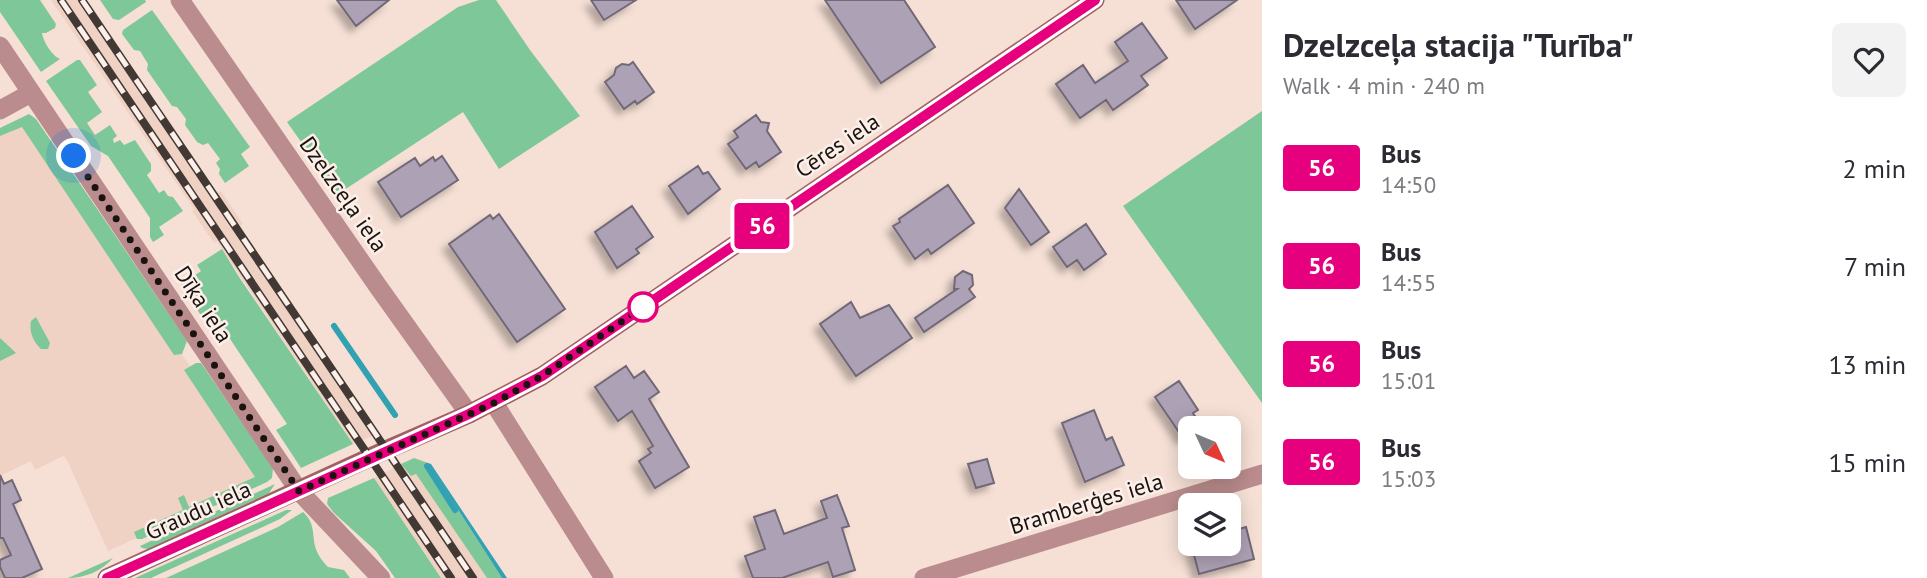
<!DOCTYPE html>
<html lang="en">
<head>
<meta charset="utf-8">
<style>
  :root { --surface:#fff; --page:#f2f2f3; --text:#2b2b33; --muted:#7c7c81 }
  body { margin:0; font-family:"PT Sans",sans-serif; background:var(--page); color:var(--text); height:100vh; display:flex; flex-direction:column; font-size:26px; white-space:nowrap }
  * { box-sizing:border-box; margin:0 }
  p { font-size:23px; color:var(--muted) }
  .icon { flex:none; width:38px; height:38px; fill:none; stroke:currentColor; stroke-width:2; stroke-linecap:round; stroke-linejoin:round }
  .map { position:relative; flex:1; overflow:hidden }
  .side { display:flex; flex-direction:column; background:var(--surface); width:665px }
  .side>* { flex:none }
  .badge { padding:0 14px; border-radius:5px; font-size:24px; line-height:46px }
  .needle { width:46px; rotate:134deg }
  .fabs { position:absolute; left:1178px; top:416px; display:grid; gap:14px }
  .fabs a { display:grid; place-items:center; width:63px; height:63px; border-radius:10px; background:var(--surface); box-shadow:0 4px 18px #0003; font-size:35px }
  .you { position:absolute; width:35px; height:35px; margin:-18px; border:5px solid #fff; border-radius:50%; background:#1a73e8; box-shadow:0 0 0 10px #1a73e833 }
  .map>.badge { position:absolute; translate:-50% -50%; box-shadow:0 0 0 4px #fff }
  .round { display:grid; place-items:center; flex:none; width:74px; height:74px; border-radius:10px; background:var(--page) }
  .summary { display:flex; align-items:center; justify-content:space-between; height:119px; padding:0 21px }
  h1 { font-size:33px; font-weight:700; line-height:52px }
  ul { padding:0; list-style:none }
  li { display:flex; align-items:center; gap:21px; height:98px; padding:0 21px }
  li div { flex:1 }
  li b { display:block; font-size:26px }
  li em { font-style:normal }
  li .badge { min-width:77px; font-weight:700; text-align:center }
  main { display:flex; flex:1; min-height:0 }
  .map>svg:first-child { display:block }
</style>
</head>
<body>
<main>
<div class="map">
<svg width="1262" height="578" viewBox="0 0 1262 578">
  <defs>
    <filter id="shadow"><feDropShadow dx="-6" dy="6" stdDeviation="3.5" flood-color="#0004"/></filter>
  </defs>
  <rect width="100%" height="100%" fill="#f6e0d5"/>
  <path fill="#efd2c3" d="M51 0H87L217 193 221 191 243 224 240 226 244 234 379 433 353 444 222 249 217 241 214 243 192 211 194 209Z
    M22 118 267 480 108 551 66 458 63 456 35 470 31 461 0 476V128Z
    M401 464 411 476 415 473 487 578H441L374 478Z"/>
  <path fill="#7ec798" d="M0 0H40L56 24 55 28 46 33H42C43 41 52 56 60 59L41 72 0 12Z
    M100 0H145L146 2 119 20 113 19Z
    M479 0H496L530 50 580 116 499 169 463 112 338 194 287 122 458 7Z
    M152 10 250 147 241 154 249 166 225 183 219 174 220 169 216 163 220 159 208 143 203 145 197 142 185 125 186 119 177 107 172 106 147 70 148 64 140 51 134 50 122 34 123 30Z
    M77 60H80L97 85 88 92 102 112 87 123 95 135 110 125 117 136 113 139 114 143 120 140 124 145 135 140 151 164V171L147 175 159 193 164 190 168 196 173 197 183 211 159 227 164 235 153 242 150 237V218L108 156 91 146 46 81Z
    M1262 111V403L1123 206Z
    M29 114 36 119 187 341 182 354 174 355 22 127 0 136V128Z
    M222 249 239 277 353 444 301 468 276 430 287 424 212 312 202 317 181 285 201 271 197 265Z
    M36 317 50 343 48 349H41C33 341 29 332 31 321Z
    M0 338 16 353 0 361Z
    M196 363H201L273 468 272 478 267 482 142 539H137L134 532 183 510 178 498 184 495 189 507 255 477 184 370Z
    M414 458 428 463 502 578H487L416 474 411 476 401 464Z
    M374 478 441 578H395L376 551 334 513 327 504 328 498Z
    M275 484 269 493 148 549 142 548 140 546Z
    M286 510H292L280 519 151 578H135Z
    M303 512C315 523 312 532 315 546 317 554 322 561 328 567L344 570 350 578H166L278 527Z
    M113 558C102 571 85 578 68 578Z"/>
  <path fill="#32a2b3" d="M428 463 431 464 507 578H502Z"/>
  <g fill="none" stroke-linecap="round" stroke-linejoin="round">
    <path stroke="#32a2b3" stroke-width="6" d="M334 326 395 415
      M427 466 455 510"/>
  </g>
  <path fill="#ada2b5" stroke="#716778" stroke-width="2" filter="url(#shadow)" d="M337 0H389L356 26Z
    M591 0H636L604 20Z
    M825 0H904L935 47 881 83Z
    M1176 0H1237L1195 29Z
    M1142 23 1167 58 1141 76 1148 85 1113 110 1106 100 1080 118 1056 84 1083 65 1095 83 1128 61 1115 42Z
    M633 62 654 92 637 104 635 101 624 109 605 82 614 75 616 68 622 64 629 65Z
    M756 115 761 122 769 123 767 131 781 152 759 167 756 162 746 169 728 144 738 137 734 131Z
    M442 156 458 180 401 217 378 182 415 158 420 166 433 157 435 161Z
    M698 166 703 174 708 172 720 189 688 214 669 186Z
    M948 185 974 223 931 254 928 249 915 259 893 226 900 222 899 219Z
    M1019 189 1049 232 1031 245 1005 208Z
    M632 206 653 237 636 249 639 253 617 268 595 232Z
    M499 214 565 309 517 342 449 244 490 215 493 219Z
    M1086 224 1106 254 1084 270 1077 260 1067 267 1053 247Z
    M963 271 972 275 973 285 969 289 975 297 924 332 915 318 957 289H954L955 277Z
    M851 302 860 318 889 305 912 338 856 376 820 324Z
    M626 366 634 378 644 371 659 392 649 399 689 467 655 488 639 461 651 453 648 449 653 446 632 411 618 421 595 387Z
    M1179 381 1198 410 1193 413 1201 426 1190 429V433L1183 438 1155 397Z
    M1094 410 1106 440 1112 437 1124 465 1085 482 1062 423Z
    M987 459 994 483 976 488 968 464Z
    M0 475 4 484 12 480 21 500 13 504 42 569 22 578H5L0 567V560L11 555 3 538H0Z
    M837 495 849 526 842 528 855 570 833 577 828 562 782 578H753L745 556 765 549 754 517 775 510 784 534 827 518 821 501Z
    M1246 527 1254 559 1199 574 1191 544H1228V532Z"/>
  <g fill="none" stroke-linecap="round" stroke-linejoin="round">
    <path stroke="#ba8c8d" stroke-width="19" d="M180 0 377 285 469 414
      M0 46 299 491 381 578
      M0 110 31 93
      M494 403 604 578
      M924 578 1262 474"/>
    <path stroke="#a16063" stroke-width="19" d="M107 578 386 450 469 414 542 376 1095 0"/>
    <g stroke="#433934" stroke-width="8">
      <path id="rail" d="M61 0 451 578
        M82 0 473 578"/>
    </g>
    <use href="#rail" stroke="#fcefe9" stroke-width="5" stroke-dasharray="16" stroke-linecap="butt"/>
  </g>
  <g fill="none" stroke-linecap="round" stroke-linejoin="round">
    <g stroke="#fff" stroke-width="16">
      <path id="line" d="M107 578 469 414 542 376 1095 0"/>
    </g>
    <use href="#line" stroke="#e6007e" stroke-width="10"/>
    <path stroke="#1a130f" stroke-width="7" stroke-dasharray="0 12.6" d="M74 156 299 491 494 403 542 376 643 307"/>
  </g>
  <circle fill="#fff" stroke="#e6007e" stroke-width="3.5" cx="643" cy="307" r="14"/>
  <g text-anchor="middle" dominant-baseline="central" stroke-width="5" stroke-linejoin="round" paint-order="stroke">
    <g font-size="23" fill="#1a130f" stroke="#fcefe9">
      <text transform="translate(837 145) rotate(-34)">Cēres iela</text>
      <text transform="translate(344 194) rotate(55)">Dzelzceļa iela</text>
      <text transform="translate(204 304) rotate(57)">Dīķa iela</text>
      <text transform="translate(1086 503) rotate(-17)">Bramberģes iela</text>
      <text transform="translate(198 510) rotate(-24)">Graudu iela</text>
    </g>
  </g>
</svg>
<div class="fabs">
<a><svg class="needle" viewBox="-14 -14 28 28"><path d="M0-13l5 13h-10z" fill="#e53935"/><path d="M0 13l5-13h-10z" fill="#7c7c81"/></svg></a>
<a><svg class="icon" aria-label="layers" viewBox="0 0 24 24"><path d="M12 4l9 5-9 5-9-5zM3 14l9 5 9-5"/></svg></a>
</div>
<div class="you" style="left:74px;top:156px"></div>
<b class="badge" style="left:762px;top:226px;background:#e6007e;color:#fff">56</b>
</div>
<section class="side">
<div class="summary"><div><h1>Dzelzceļa stacija &quot;Turība&quot;</h1><p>Walk · 4 min · 240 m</p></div><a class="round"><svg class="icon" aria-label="heart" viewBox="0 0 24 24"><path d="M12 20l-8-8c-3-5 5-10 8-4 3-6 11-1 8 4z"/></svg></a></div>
<ul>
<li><span class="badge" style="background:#e6007e;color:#fff">56</span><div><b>Bus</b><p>14:50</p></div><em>2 min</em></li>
<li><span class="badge" style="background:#e6007e;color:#fff">56</span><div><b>Bus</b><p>14:55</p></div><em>7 min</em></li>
<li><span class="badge" style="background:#e6007e;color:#fff">56</span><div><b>Bus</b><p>15:01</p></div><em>13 min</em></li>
<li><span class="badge" style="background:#e6007e;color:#fff">56</span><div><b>Bus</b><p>15:03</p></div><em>15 min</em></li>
</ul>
</section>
</main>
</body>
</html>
